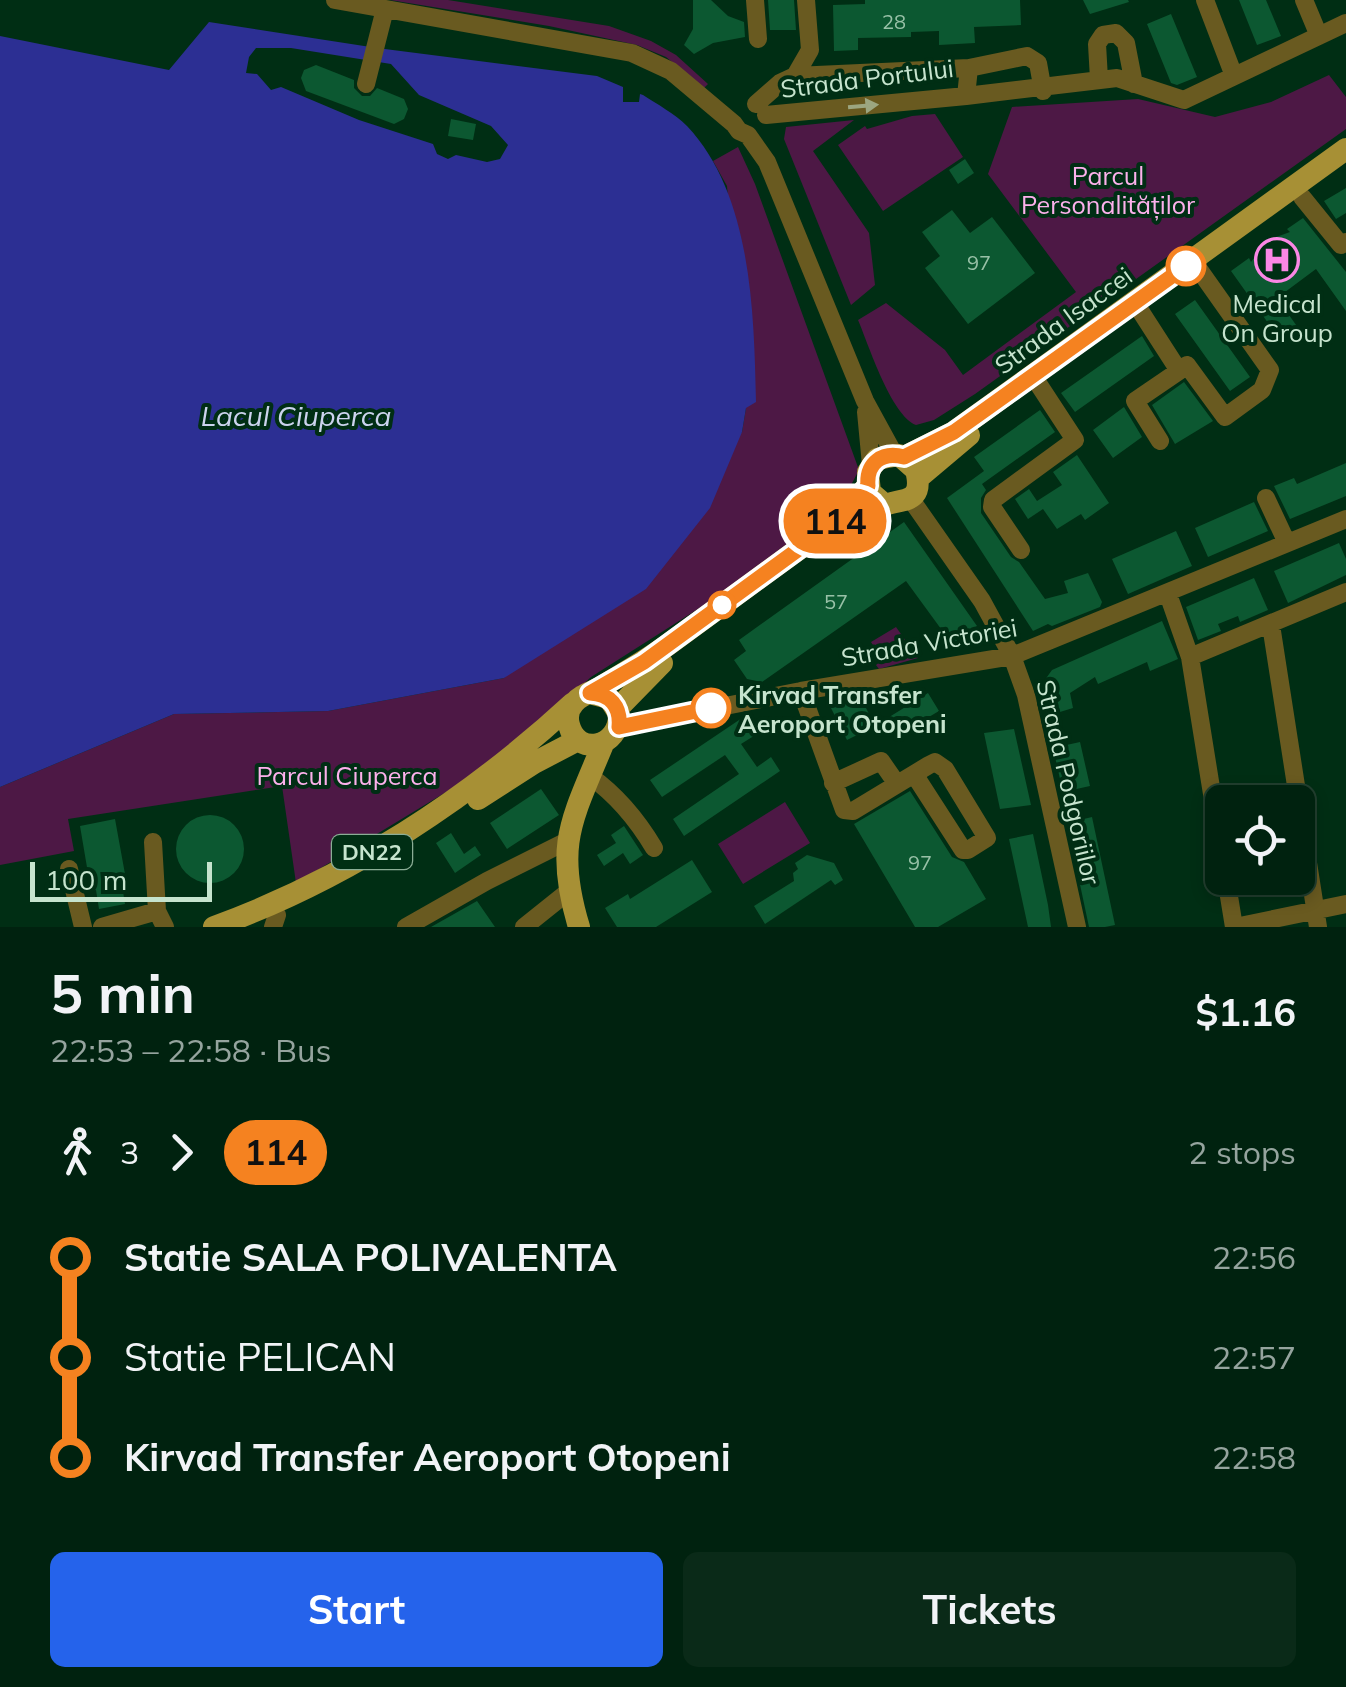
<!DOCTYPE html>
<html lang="en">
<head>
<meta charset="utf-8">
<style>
  :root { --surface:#00220f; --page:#0a2a18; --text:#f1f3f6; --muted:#95a49e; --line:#223f2f; --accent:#2563eb }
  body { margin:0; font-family:Mulish,sans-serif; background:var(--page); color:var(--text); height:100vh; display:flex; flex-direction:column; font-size:38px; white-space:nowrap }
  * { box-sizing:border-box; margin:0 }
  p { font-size:32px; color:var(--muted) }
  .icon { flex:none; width:55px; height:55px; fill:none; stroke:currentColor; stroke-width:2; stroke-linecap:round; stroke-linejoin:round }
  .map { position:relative; height:927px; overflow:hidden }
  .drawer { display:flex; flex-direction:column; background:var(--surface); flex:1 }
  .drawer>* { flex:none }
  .badge { padding:0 20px; border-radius:32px; font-size:35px; line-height:65px }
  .controls { position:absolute; left:1205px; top:785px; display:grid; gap:20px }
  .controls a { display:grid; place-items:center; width:110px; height:110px; border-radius:15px; background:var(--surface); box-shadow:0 5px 15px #0003,0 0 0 2px var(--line); font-size:50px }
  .scale { position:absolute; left:30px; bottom:25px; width:182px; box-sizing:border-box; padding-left:10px; border:5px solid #c6e4ce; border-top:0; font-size:28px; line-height:35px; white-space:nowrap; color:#c6e4ce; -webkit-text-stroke:8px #002e14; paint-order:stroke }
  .map>.badge { position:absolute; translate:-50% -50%; box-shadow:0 0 0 5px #fff }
  .legs { display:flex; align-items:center; gap:15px; height:110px; padding:0 50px; font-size:32px }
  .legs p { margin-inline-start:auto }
  .head { display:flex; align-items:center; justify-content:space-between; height:170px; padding:0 50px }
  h1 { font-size:55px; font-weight:700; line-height:75px }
  .cta { display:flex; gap:20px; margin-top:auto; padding:20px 50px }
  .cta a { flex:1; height:115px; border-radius:15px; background:var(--accent); color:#fff; font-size:40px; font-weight:700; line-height:115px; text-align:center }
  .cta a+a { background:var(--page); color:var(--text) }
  ul { padding:0 50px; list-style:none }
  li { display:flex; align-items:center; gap:35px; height:100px; font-size:38px }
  li i { display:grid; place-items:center; width:15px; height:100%; margin:0 12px; background:currentColor }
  li i::after { content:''; width:25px; height:25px; margin:-12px; border:8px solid; border-radius:50%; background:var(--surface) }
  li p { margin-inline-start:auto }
  li:first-child i { background:linear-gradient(#0000 50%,currentColor 0) }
  li:last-child i { background:linear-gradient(currentColor 50%,#0000 0) }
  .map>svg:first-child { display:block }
</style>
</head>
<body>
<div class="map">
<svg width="1346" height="927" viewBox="0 0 1346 927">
  <rect width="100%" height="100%" fill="#002e14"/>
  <path fill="#4d1845" d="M390 0H448L609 26 651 41 676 55 708 84 704 88 666 57 637 45 549 26Z
    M1329 75 1346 97V129L975 394 934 420 916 425C891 415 869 346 858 320L886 303 945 350 963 375 1076 292 988 174 1012 107 1138 99 1215 117 1271 102Z
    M935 114 963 157 883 211 838 145 865 126 867 129 912 116Z
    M854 120 813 151 869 233 875 285 851 305 784 139 786 127Z
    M738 147 755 184 859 470 842 502 723 593 591 677 555 711 461 783 296 883 282 786 68 819 74 851 0 865V787L174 714 328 711 504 678 742 432 746 408 727 186 713 161Z
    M896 627 918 658 879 669 876 665 882 660 871 642Z
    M785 802 810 843 743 884 718 844Z"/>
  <path fill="#2c2f93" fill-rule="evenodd" d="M209 22 377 48 597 76 623 87V102H639L640 94 643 95C657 104 675 114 687 126 752 195 754 313 756 402L746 408 742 432 710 508 646 589 504 678 328 711 174 714 0 787V36L169 70ZM256 48H291L391 64 419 95 491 126 508 145 500 159 487 162 456 155 448 159 437 154 433 144 359 120 281 87 271 90 257 74 246 73 249 57Z"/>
  <path fill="#0c5831" d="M693 0H711L728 16 744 22 745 37 713 43 694 54 684 45 693 29Z
    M768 0H794L796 30H770Z
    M865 0H1020L1021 25 974 27 975 43 939 45V31L911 32V37L858 38V50L834 51 833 5 865 4Z
    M1083 0H1128L1129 2 1090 14Z
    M1239 0H1266L1281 36 1257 45Z
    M1171 14 1197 77 1177 85 1171 83 1147 24Z
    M316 65 354 80V88L362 96H370L377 88 404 99 408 109 404 119 394 124 306 91 301 78 304 70Z
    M451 119 476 124 473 140 448 136Z
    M965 159 974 173 958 184 949 170Z
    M1346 188V213L1336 219 1324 201Z
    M952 210 970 233 992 217 1035 273 968 324 925 268 940 256 922 232Z
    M1303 218 1346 272V311L1316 269 1277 298 1301 332 1283 344 1231 271 1249 258 1251 262 1268 240 1290 232 1287 229Z
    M1195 300 1250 377 1230 391 1175 314Z
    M1142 336 1154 356 1075 412 1061 393Z
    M1184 382 1213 421 1175 444 1152 405Z
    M1124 407 1142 437 1113 458 1093 430Z
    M1040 410 1055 432 982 484 986 490 981 498V513L1011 557 1019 562 1045 599 1068 593 1064 581 1088 573 1102 602 1100 607 1052 626 1048 624 1033 631 947 498 984 471 974 457Z
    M1077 455 1109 503 1085 520 1081 514 1057 529 1043 509 1028 519 1015 499 1029 489 1037 501 1062 485 1053 472Z
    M1346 463V496L1290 519 1274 486 1294 478 1297 484Z
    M1254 502 1268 531 1208 557 1195 528Z
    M904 522 977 626 952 644 906 581 762 682 747 679 734 660 746 651 739 640Z
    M1176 531 1192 566 1128 594 1112 559Z
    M1339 543 1346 559V575L1288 603 1274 571Z
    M1254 578 1268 610 1240 622 1238 616 1218 624 1221 631 1198 640 1186 607Z
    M1162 621 1178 659 1150 671 1147 662 1098 684 1095 677 1070 693 1073 708 1050 715 1042 684 1052 670Z
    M928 693 939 711 897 736 886 719Z
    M859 694 875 726 847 740 831 708Z
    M745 716 757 734 741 744 757 767 771 757 780 771 684 836 673 819 739 774 725 755 662 797 650 780Z
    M1014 729 1031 805 1000 809 984 733Z
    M1080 742 1090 786 1063 792 1053 748Z
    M541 789 559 815 507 849 490 823Z
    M910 791 952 857 964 862 986 899 938 927H915L854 824Z
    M176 849a34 34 0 1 1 68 0a34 34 0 1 1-68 0Z
    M1092 817 1115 925 1105 927H1089L1067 823Z
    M115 819 127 885H122L125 904 99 909 96 890 91 891 80 826Z
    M624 826 643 855 630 864 623 853 604 866 597 855 616 843 611 835Z
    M451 833 464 854 475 846 481 855 455 873 436 843Z
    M1033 834 1048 905 1051 927H1028L1009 839Z
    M807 855 834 863 843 880 835 885 831 880 765 924 754 906 794 881 793 873 798 869 795 863Z
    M692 860 712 892 656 927H617L605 908 628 894 630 899Z
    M477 901 495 927H431Z"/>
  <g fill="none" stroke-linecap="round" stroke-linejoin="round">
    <path stroke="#695a20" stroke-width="18" d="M335 0 632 53 671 71 734 124 739 131 748 135 767 162 865 401 894 454
      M755 0 758 39
      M1205 0 1234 76
      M1304 0 1319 36
      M795 76 810 50 806 0
      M1099 79 1097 44 1103 35 1116 33 1126 43 1134 84
      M366 84 385 9
      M966 96 1117 78 1184 100 1346 23
      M756 104 780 83 795 76 969 68 1027 56 1038 63 1043 91
      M766 115 966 96 969 68
      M1302 197 1341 245 1346 242
      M1141 312 1179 371 1135 401 1160 441
      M1179 371 1187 365 1225 417 1262 390 1270 370 1200 271
      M866 412 871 465
      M910 498 982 601 1012 656 1026 695 1077 927
      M1266 498 1287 543
      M1021 550 992 507 993 500 1075 440 1039 385
      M1168 594 1190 657 1222 856
      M1271 625 1318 927
      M1190 657 1346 592
      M801 691 844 810 853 811 929 765 935 762 945 769 987 838 968 850H963L914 774
      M619 727 801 691 1012 656 1346 519
      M590 776C615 794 638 821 654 848
      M833 783 881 761 897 784
      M153 842 157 911 165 927
      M69 869 83 927
      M1226 878 1234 927
      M102 927 157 911
      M273 927 277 915
      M406 927 487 881 567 841
      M524 927 569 891
      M1235 927 1346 904"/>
    <path stroke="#a79035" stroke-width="22" d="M904 457 954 432 1346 149
      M918 478 969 435
      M833 538C847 527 863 515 880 507 899 497 925 507 916 470L899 455 877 459 868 472 870 492 884 504
      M590 693 609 698 619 714C620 748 577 757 569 725 567 718 568 709 574 703 580 695 592 692 601 687 624 673 647 660 669 644L833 524 868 486
      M618 708 662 663
      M478 799 534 763 578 740
      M214 927C347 879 470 798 573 703
      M579 927C554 844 572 820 603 744"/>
  </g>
  <defs><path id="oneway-solid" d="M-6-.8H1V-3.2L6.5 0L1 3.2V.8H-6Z" transform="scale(2.5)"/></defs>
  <use fill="#9ca680" href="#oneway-solid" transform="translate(863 106) rotate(-5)"/>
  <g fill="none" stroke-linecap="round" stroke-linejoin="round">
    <g stroke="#fff" stroke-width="22">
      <path id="line-1" d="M711 708 619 727C621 706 610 694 590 693L644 662 833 524 868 486C866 463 882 451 904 457L954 432 1186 266"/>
    </g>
    <use href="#line-1" stroke="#f58220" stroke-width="15"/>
  </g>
  <defs>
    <g id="hospital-ring" transform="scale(2.25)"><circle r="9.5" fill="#002e14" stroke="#fb87e5" stroke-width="1.5"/><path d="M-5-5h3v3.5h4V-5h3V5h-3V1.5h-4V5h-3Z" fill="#fb87e5"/></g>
  </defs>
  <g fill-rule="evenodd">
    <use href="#hospital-ring" x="1277" y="260"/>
  </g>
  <g fill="#fff" stroke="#f58220" stroke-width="5">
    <circle cx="1186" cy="266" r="18"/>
    <circle cx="722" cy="605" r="12"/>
    <circle cx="711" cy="708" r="18"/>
  </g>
  <g text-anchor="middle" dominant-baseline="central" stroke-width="8" stroke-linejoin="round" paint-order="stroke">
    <g font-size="20" fill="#98c1a7">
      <text x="894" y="21">28</text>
      <text x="979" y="262">97</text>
      <text x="836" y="601">57</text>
      <text x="920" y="862">97</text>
    </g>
    <rect fill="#002e14" stroke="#8bad96" stroke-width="2.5" x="332" y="835" width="80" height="34" rx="8"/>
    <g font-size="22" font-weight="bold" fill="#c6e4ce">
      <text x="372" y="852">DN22</text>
    </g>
    <g font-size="25" fill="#c6e4ce" stroke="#002e14">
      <text transform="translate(867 78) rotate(-7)">Strada Portului</text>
      <text transform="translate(1063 320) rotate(-36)">Strada Isaccei</text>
      <text transform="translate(929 642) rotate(-10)">Strada Victoriei</text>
      <text transform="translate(1069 782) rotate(77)">Strada Podgoriilor</text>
    </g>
    <g font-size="25" fill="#fcb1ec" stroke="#002e14">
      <text x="1108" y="175">Parcul<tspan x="1108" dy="29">Personalităților</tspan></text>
      <text x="347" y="775">Parcul Ciuperca</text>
    </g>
    <g font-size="25" fill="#c6e4ce" stroke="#002e14">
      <text x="1277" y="303">Medical<tspan x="1277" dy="29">On Group</tspan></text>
    </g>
    <g font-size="25" font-weight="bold" fill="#c6e4ce" stroke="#002e14" text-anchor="start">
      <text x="738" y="694">Kirvad Transfer<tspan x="738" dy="29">Aeroport Otopeni</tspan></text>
    </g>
    <g font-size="28" font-style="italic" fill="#ccd3ee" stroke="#002e14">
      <text x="296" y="415">Lacul Ciuperca</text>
    </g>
  </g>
</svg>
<div class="controls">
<a><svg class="icon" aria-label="locate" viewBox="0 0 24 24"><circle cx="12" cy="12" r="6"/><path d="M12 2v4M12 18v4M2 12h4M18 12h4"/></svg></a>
</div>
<div class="scale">100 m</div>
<b class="badge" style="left:835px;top:521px;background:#f58220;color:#111">114</b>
</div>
<section class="drawer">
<div class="head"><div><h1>5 min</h1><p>22:53 – 22:58 · Bus</p></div><b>$1.16</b></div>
<div class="legs"><svg class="icon" aria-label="walk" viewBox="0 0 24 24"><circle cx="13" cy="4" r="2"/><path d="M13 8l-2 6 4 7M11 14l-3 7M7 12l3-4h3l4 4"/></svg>3<svg class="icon" aria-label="forward" viewBox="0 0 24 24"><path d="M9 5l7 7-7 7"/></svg><b class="badge" style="background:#f58220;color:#111">114</b><p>2 stops</p></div>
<ul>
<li><i style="color:#f58220"></i><b>Statie SALA POLIVALENTA</b><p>22:56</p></li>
<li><i style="color:#f58220"></i><span>Statie PELICAN</span><p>22:57</p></li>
<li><i style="color:#f58220"></i><b>Kirvad Transfer Aeroport Otopeni</b><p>22:58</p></li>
</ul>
<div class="cta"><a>Start</a><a>Tickets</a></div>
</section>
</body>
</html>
